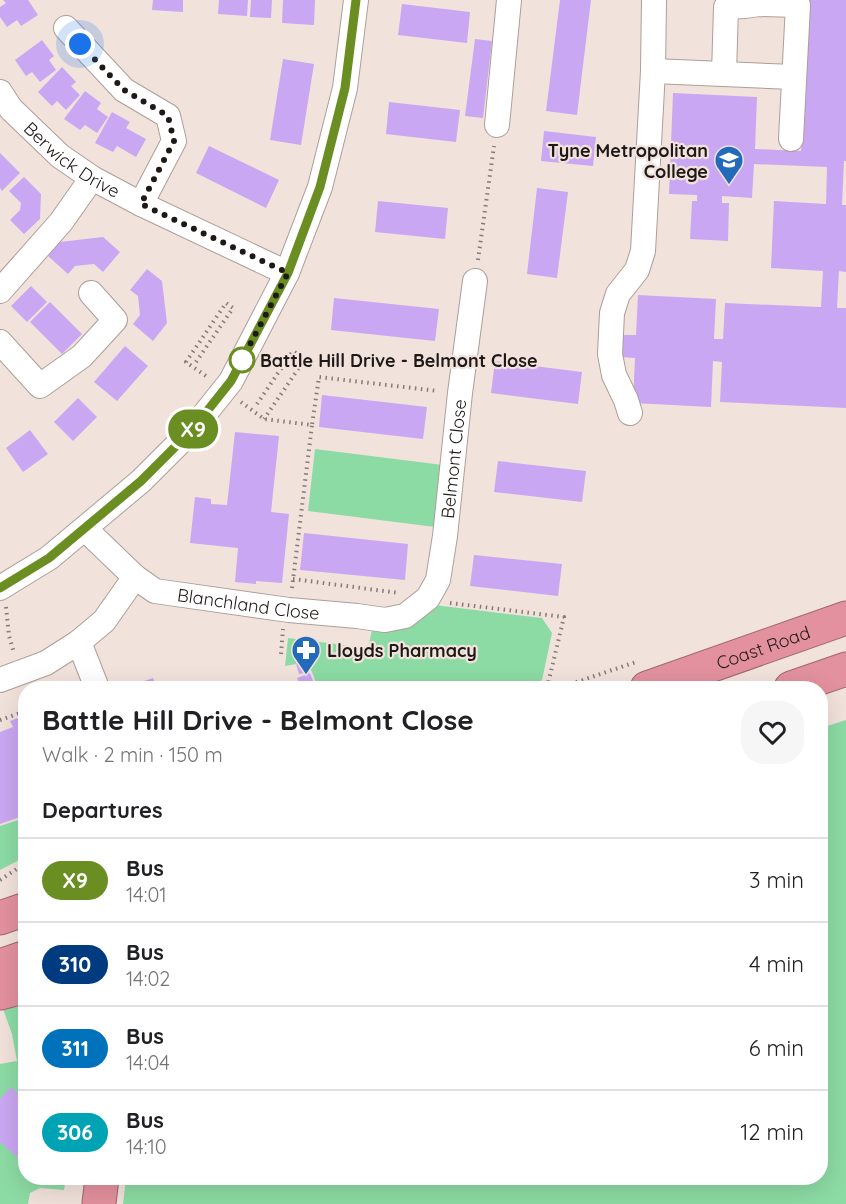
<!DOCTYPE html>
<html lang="en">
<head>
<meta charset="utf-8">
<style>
  :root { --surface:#fff; --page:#f6f6f6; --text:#202124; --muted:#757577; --line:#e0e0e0 }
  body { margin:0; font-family:Quicksand,sans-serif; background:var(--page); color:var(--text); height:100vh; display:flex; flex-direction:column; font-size:22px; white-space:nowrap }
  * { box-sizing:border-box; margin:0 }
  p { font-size:20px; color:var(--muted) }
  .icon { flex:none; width:33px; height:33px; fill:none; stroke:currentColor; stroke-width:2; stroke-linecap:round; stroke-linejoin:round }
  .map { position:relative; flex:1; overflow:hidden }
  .side { position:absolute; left:18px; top:681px; width:810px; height:504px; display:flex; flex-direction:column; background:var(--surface); border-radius:24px; box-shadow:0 6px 24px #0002 }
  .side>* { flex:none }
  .badge { padding:0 12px; border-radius:20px; font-size:21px; line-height:39px }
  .you { position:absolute; width:30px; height:30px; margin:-15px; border:4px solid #fff; border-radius:50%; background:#1a73e8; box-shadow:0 0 0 9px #1a73e833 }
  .map>.badge { position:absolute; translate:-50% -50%; box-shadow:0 0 0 3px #fff }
  h2 { padding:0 24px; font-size:22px; line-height:54px }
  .round { display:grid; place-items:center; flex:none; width:63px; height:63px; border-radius:24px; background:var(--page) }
  .overview { display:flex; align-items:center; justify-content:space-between; height:102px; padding:0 24px }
  h1 { font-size:28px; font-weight:700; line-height:45px }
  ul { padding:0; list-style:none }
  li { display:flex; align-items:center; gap:18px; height:84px; padding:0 24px; border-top:2px solid var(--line) }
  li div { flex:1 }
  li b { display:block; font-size:22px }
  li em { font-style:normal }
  li .badge { min-width:66px; font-weight:700; text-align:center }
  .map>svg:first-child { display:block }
</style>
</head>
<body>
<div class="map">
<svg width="846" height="1204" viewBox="0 0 846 1204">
  <rect width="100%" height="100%" fill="#f2e2dc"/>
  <path fill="#8cdba4" d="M315 449 443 465 435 527 308 511Z
    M434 605 542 618 552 633 542 680 537 688H318L308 662 285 666 288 638 368 648 372 630Z
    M846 720V1204H123L126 1178H820L821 728Z
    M21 819 25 829V857L0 870V826Z
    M25 1001 26 1178H66L64 1190 40 1188 30 1193 28 1204H0V1064L17 1061 12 1034 2 1006Z"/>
  <path fill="#caa7f2" d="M3 0H28L38 15 21 26 17 20 7 27 0 17V7L6 3Z
    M153 0H183V12L152 10Z
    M219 0H248L247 16 218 14Z
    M251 0H272L271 18 250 17Z
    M283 0H315L314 25 282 23Z
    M560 0H591L577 115 546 111Z
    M808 0H846V161H844L842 205H846V272L839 271 837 308H846V408L720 402 722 362 713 361 711 407 633 403 635 358 619 357 620 335H636L638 295 716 299 714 339H723L725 303 821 307 823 271 771 268 774 201 826 204 827 167 754 164 752 198 722 196V203H729L728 241 690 239 692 201H697V195L669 194 673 93 757 97 755 149 801 151Z
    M402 4 470 12 467 43 398 35Z
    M475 39 492 41 483 118 465 116Z
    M42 40 54 56 49 60 56 70 40 82 32 72 26 76 15 60Z
    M283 59 314 64 301 145 270 140Z
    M62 67 76 82 71 86 80 95 66 110 57 101 52 106 38 92Z
    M85 91 101 103 97 109 108 117 97 133 85 125 80 130 64 119Z
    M389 102 460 110 456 142 386 134Z
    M112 112 130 122 126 128 146 139 136 157 117 146 113 152 95 143Z
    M544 131 596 137 593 166 541 161Z
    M209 146 279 180 266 208 196 173Z
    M0 153 20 173 2 191 0 188Z
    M24 177 41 194 40 219 24 234 10 220 20 210 21 203 9 191Z
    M537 188 568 192 557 278 527 274Z
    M378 201 448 208 445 239 375 232Z
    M103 237 120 252 103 272 94 264 75 266 68 274 48 256 60 242Z
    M147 269 162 281 167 323 153 341 133 324 140 315 138 296 130 290Z
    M31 286 47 302 27 322 11 306Z
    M334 298 439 309 435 341 331 330Z
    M50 302 82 334 62 354 30 322Z
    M125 346 148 366 117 401 94 382Z
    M495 361 582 372 578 404 491 393Z
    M322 395 427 407 423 439 319 427Z
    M78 398 97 417 73 441 54 422Z
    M30 430 48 454 23 472 6 448Z
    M235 432 279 436 271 512 289 514 282 583 256 581V584L235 582 238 548 190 543 195 497 211 499V504L227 505Z
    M498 461 586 471 582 502 494 492Z
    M304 533 408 544 405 580 300 570Z
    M474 555 562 564 558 596 470 586Z
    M304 661 309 674 310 673 316 688H301L297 678 305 675 304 673 299 674 296 664Z
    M153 678 157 688H124Z
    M26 715V815L0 824V732L13 727 10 721Z
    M11 1087 26 1100V1104L21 1109 26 1113V1165L0 1142V1099Z"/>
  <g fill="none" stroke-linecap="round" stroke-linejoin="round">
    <g stroke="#ad9e99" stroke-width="26">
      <g id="minor">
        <path d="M66 28 124 90 168 116 174 141 141 204"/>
        <path d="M653 71 794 77"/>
        <path d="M724 74 726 7 745 6 759 4 798 5 791 139"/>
        <path id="s1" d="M0 92 11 109 60 156 92 178 141 204 287 273"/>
        <path d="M497 125 509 0"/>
        <path d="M0 291 61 222 92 178"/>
        <path d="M0 342 40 386 82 356 115 320 91 293"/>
        <path d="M630 413 626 400 614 375 610 354 612 313 618 294 637 270 643 251 653 71 654 0"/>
        <path id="s2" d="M85 529 135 577 155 591 289 610 357 616 385 620 405 616 428 598 438 580 445 536 460 393 475 281"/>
        <path d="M0 588 49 558 141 481 192 430 231 381 287 273 320 187 345 88 356 0"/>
        <path d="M79 642 97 688"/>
        <path d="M0 680 46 663 79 642 104 621 135 577"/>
      </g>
    </g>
    <g stroke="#9e676f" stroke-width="35">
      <g id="highway">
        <path id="s3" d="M647 688 846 618"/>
        <path d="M791 688 846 669"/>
        <path d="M0 918 26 909"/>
        <path d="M0 966 26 957"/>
        <path d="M0 993 26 986"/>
        <path d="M99 1203 102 1178"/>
      </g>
    </g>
    <path stroke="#857b77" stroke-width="4" stroke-dasharray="1.5 4.5" stroke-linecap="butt" d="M478 260 494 146
      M196 362 233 308 226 303 186 362 206 376
      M241 402 264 419 312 425 319 377 438 391
      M257 404 293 351 305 359 264 419
      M293 579 399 593
      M292 588 312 425
      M450 603 564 617 547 688
      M6 607 9 636 14 653
      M281 654 283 629
      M559 688 636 662
      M0 720 26 711
      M0 880 26 863"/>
    <use href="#minor" stroke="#fff" stroke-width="24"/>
    <use href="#highway" stroke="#e3919e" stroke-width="33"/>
  </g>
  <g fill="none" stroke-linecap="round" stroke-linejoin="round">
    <g stroke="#fff" stroke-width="14">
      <path id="line" d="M0 588 49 558 141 481 192 430 231 381 288 273 320 187 345 88 356 0"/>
    </g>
    <use href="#line" stroke="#6b8e23" stroke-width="9"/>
    <path stroke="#1e1917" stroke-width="6" stroke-dasharray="0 10.8" d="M80 44 124 90 168 116 174 141 141 204 288 273 240 363 242 360"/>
  </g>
  <defs>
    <g id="university-pin" transform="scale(1.5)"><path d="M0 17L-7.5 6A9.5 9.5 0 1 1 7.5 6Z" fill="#236aba" stroke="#f2e2dc"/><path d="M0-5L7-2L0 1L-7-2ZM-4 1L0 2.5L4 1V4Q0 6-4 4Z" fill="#fff"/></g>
    <g id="pharmacy-pin" transform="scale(1.5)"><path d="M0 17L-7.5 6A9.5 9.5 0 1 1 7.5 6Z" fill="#236aba" stroke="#f2e2dc"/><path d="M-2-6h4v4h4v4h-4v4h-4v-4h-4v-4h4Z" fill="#fff"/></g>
  </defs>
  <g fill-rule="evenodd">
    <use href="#university-pin" x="729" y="160"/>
    <use href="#pharmacy-pin" x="306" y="650"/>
  </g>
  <circle fill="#fff" stroke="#6b8e23" stroke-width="3" cx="242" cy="360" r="12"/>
  <g text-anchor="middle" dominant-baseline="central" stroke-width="4.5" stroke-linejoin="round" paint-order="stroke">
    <g font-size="18" font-weight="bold" fill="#1e1917" stroke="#f2e2dc" text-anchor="end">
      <text x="708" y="150">Tyne Metropolitan<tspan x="708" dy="21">College</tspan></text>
      <text x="327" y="650" text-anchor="start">Lloyds Pharmacy</text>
    </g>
    <g font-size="18" fill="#1e1917" stroke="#f2e2dc">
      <text stroke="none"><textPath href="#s1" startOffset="100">Berwick Drive</textPath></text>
      <text stroke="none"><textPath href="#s2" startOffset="518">Belmont Close</textPath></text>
      <text stroke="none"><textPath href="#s2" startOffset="188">Blanchland Close</textPath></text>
      <text stroke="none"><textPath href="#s3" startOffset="123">Coast Road</textPath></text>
    </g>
    <g font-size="18" font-weight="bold" fill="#1e1917" stroke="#f2e2dc" text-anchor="start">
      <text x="260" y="360">Battle Hill Drive - Belmont Close</text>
    </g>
  </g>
</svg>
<div class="you" style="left:80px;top:44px"></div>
<b class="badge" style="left:193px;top:429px;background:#6b8e23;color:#fff">X9</b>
<section class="side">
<div class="overview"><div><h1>Battle Hill Drive - Belmont Close</h1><p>Walk · 2 min · 150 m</p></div><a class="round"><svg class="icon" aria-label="heart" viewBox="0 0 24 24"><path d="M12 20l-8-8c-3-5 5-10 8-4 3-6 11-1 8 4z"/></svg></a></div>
<h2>Departures</h2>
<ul>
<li><span class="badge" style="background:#6b8e23;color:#fff">X9</span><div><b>Bus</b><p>14:01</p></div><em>3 min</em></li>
<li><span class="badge" style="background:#003b80;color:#fff">310</span><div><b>Bus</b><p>14:02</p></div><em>4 min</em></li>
<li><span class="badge" style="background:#0072bc;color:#fff">311</span><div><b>Bus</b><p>14:04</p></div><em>6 min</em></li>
<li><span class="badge" style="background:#00a3b4;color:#fff">306</span><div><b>Bus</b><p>14:10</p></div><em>12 min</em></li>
</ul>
</section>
</div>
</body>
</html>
